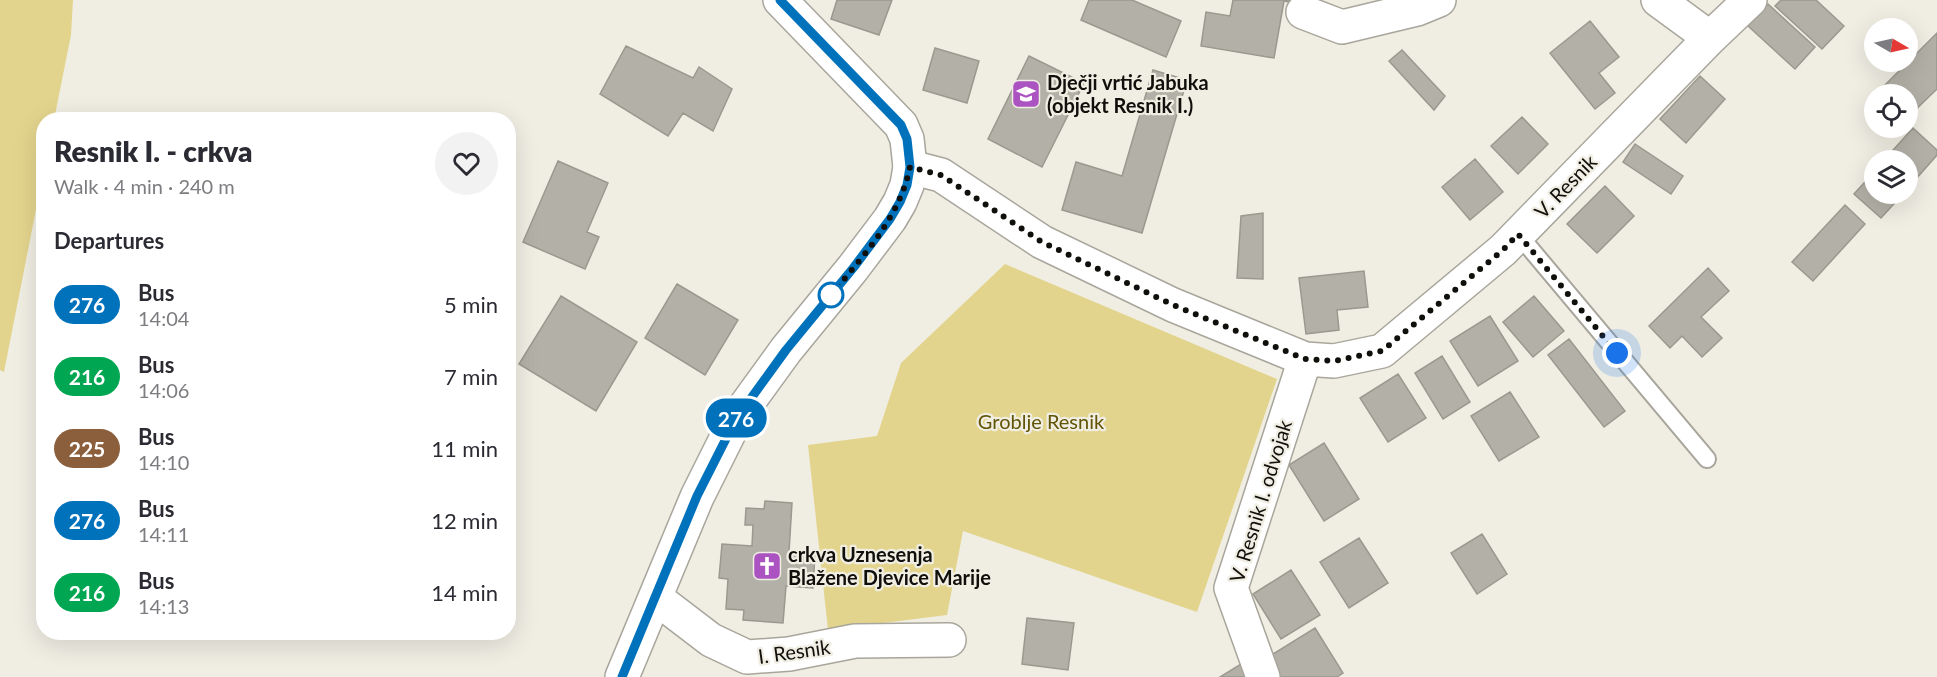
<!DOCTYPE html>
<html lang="en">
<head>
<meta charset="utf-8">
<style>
  :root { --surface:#fff; --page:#f2f2f3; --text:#2b2b33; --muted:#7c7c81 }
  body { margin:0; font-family:Lato,sans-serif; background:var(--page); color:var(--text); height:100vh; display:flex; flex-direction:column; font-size:22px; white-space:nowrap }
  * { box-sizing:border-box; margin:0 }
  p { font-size:20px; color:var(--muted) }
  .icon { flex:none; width:33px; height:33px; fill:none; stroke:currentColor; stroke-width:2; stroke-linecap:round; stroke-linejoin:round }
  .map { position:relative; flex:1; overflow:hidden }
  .panel { position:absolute; left:36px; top:112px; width:480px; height:528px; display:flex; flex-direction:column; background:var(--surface); border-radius:24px; box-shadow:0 6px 24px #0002 }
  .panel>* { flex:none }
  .badge { padding:0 12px; border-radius:20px; font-size:21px; line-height:39px }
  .needle { width:39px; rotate:99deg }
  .controls { position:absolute; left:1864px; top:18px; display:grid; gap:12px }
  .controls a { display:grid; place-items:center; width:54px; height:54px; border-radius:50%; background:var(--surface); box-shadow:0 6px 24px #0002; font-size:30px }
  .you { position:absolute; width:30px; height:30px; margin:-15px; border:4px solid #fff; border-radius:50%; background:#1a73e8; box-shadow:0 0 0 9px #1a73e833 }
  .map>.badge { position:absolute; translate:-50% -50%; box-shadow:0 0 0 3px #fff }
  h2 { padding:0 18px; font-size:22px; line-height:54px }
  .round { display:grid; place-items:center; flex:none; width:63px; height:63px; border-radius:32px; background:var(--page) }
  .headline { display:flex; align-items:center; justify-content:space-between; height:102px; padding:0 18px }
  h1 { font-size:28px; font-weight:800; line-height:45px }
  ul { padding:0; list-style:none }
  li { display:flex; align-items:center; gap:18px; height:72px; padding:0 18px }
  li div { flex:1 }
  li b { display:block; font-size:22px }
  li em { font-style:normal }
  li .badge { min-width:66px; font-weight:700; text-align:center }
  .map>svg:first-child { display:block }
</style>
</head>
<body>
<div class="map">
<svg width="1937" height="677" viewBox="0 0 1937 677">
  <rect width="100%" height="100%" fill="#f0eee3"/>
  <path fill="#e3d48d" d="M0 0H73L71 35 54 120H44L43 174 4 372 0 370Z
    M1005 264 1277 379 1197 612 963 531 947 615 828 630 808 445 877 436 901 363Z"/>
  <path fill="#b3b1a7" stroke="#9b998f" stroke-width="1.5" d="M837 0H892L879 35 831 19Z
    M1089 0H1132L1181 21 1166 57 1081 20Z
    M1233 0H1300V4L1284 1 1274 58 1201 46 1206 12 1230 16Z
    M1781 0H1816L1844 26 1822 49 1775 6Z
    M1768 4 1815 47 1795 69 1748 26Z
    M1590 21 1619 57 1599 73 1615 93 1595 109 1550 53Z
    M1937 33V89L1908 117V94H1882L1879 91Z
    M626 46 693 78 699 67 732 89 713 131 683 113 668 136 600 94Z
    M935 48 979 61 967 103 923 90Z
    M1402 50 1445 96 1434 110 1389 61Z
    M1029 56 1084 83 1042 167 988 139Z
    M1153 70 1187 80 1142 233 1062 210 1076 162 1122 176Z
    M1700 76 1725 99 1686 143 1660 119Z
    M1522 117 1548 144 1518 174 1491 146Z
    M1913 128 1937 150V155L1908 188V160H1884Z
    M1635 144 1683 176 1671 194 1623 162Z
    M1475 159 1503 192 1470 220 1442 187Z
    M558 161 608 183 587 232 599 237 585 269 523 242Z
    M1875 171V194H1903L1881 218 1854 194Z
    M1605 186 1634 216 1597 253 1567 224Z
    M1845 205 1865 224 1813 281 1792 262Z
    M1263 213V279L1237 278 1241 216Z
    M1708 268 1729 291 1701 317 1722 338 1702 357 1682 336 1670 348 1649 326Z
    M1364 271 1368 307 1337 310 1339 330 1306 334 1299 278Z
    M677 284 738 320 705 375 645 338Z
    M561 296 637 342 596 411 519 364Z
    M1534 296 1564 331 1533 357 1503 322Z
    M1490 316 1518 361 1478 386 1450 341Z
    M1569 339 1625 411 1604 427 1548 355Z
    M1442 356 1470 402 1443 419 1415 373Z
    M1398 374 1426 418 1388 442 1360 398Z
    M1510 392 1539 437 1499 461 1471 416Z
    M1324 443 1359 499 1324 521 1289 465Z
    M765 501 792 503 789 552 815 554 813 588 786 586 783 623 743 620 744 610 726 609 728 579 719 578 722 544 752 546 753 525H745L746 508 764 509Z
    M1482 534 1507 574 1477 594 1451 553Z
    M1359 538 1388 583 1349 608 1320 562Z
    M1291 570 1320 615 1281 639 1253 594Z
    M1027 618 1074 623 1068 670 1022 664Z
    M1315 628 1343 673 1337 677H1280L1268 657Z
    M1241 664 1248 677H1220Z"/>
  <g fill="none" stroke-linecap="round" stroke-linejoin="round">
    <g stroke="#a8a69c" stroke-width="20">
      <path id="service" d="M1518 234 1707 459"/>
    </g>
    <g stroke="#a8a69c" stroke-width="36">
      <path id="minor" d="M1658 0 1710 38
        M1303 12 1342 27 1417 9 1439 0
        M910 167 941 175 1042 242 1173 305 1305 359 1334 361 1382 351 1503 250 1710 38 1750 0
        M656 598 711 640 747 657 789 654 855 641 949 640
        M1263 677 1231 588 1305 359"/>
    </g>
    <g stroke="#a8a69c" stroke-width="36">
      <path id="tertiary" d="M622 677 697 497 736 419 786 350 853 268 890 219 900 202 907 185 910 167 907 139 901 125 780 0"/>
    </g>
    <use href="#service" stroke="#fff" stroke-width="16"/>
    <use href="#minor" stroke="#fff" stroke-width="33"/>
    <use href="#tertiary" stroke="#fff" stroke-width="33"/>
  </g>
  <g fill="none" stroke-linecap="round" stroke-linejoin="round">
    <g stroke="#fff" stroke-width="14">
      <path id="line" d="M622 677 697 496 736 419 786 350 854 267 890 219 900 202 907 185 910 167 907 139 901 125 780 0"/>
    </g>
    <use href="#line" stroke="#0072bc" stroke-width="9"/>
    <path stroke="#100f0b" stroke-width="6" stroke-dasharray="0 10.8" d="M831 295C863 256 900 217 910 167L941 175 1042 242 1173 305 1305 359 1334 361 1382 351 1503 250 1518 234 1617 353"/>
  </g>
  <defs>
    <g id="school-square" transform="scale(1.5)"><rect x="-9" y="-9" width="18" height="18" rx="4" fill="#ab53c1" stroke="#f0eee3"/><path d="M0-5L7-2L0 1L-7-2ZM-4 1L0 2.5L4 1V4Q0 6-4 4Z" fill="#fff"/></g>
    <g id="church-square" transform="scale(1.5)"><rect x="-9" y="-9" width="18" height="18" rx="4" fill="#ab53c1" stroke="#f0eee3"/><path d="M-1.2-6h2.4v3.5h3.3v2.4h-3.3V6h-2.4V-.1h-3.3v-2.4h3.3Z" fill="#fff"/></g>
  </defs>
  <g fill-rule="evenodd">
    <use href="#school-square" x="1026" y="94"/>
    <use href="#church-square" x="767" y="566"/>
  </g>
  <circle fill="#fff" stroke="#0072bc" stroke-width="3" cx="831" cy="295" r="12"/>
  <g text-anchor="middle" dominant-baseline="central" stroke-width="4.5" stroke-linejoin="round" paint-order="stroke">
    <g font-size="20" font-weight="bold" fill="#100f0b" stroke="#f0eee3" text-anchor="start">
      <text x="1047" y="82">Dječji vrtić Jabuka<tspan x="1047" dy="23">(objekt Resnik I.)</tspan></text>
      <text x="788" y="554">crkva Uznesenja<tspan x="788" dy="23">Blažene Djevice Marije</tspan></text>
    </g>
    <g font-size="20" fill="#100f0b" stroke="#f0eee3">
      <text transform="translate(1565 186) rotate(-46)">V. Resnik</text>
      <text transform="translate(1260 501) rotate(-73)">V. Resnik I. odvojak</text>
      <text transform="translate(794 651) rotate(-8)">I. Resnik</text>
    </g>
    <g font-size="20" fill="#625406" stroke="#f0eee3">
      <text x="1041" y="421">Groblje Resnik</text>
    </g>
  </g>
</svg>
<div class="controls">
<a><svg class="needle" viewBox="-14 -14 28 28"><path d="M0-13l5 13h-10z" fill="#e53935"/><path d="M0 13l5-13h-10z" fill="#7c7c81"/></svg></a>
<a><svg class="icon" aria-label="locate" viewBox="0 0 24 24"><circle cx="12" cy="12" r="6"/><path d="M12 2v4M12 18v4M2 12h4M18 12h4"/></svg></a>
<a><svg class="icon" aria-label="layers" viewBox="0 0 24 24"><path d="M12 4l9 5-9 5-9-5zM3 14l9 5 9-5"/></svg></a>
</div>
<div class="you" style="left:1617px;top:353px"></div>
<b class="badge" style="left:736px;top:418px;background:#0072bc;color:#fff">276</b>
<section class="panel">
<div class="headline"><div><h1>Resnik I. - crkva</h1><p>Walk · 4 min · 240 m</p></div><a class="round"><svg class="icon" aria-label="heart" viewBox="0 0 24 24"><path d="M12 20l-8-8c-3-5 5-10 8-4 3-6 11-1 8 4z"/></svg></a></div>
<h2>Departures</h2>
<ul>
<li><span class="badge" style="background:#0072bc;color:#fff">276</span><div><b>Bus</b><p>14:04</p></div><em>5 min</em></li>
<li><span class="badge" style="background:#00a651;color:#fff">216</span><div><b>Bus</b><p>14:06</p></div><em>7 min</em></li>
<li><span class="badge" style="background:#8b5e3c;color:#fff">225</span><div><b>Bus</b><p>14:10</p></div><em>11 min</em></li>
<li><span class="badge" style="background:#0072bc;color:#fff">276</span><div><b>Bus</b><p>14:11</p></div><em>12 min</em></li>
<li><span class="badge" style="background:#00a651;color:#fff">216</span><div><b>Bus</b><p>14:13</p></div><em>14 min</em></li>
</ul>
</section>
</div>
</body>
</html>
